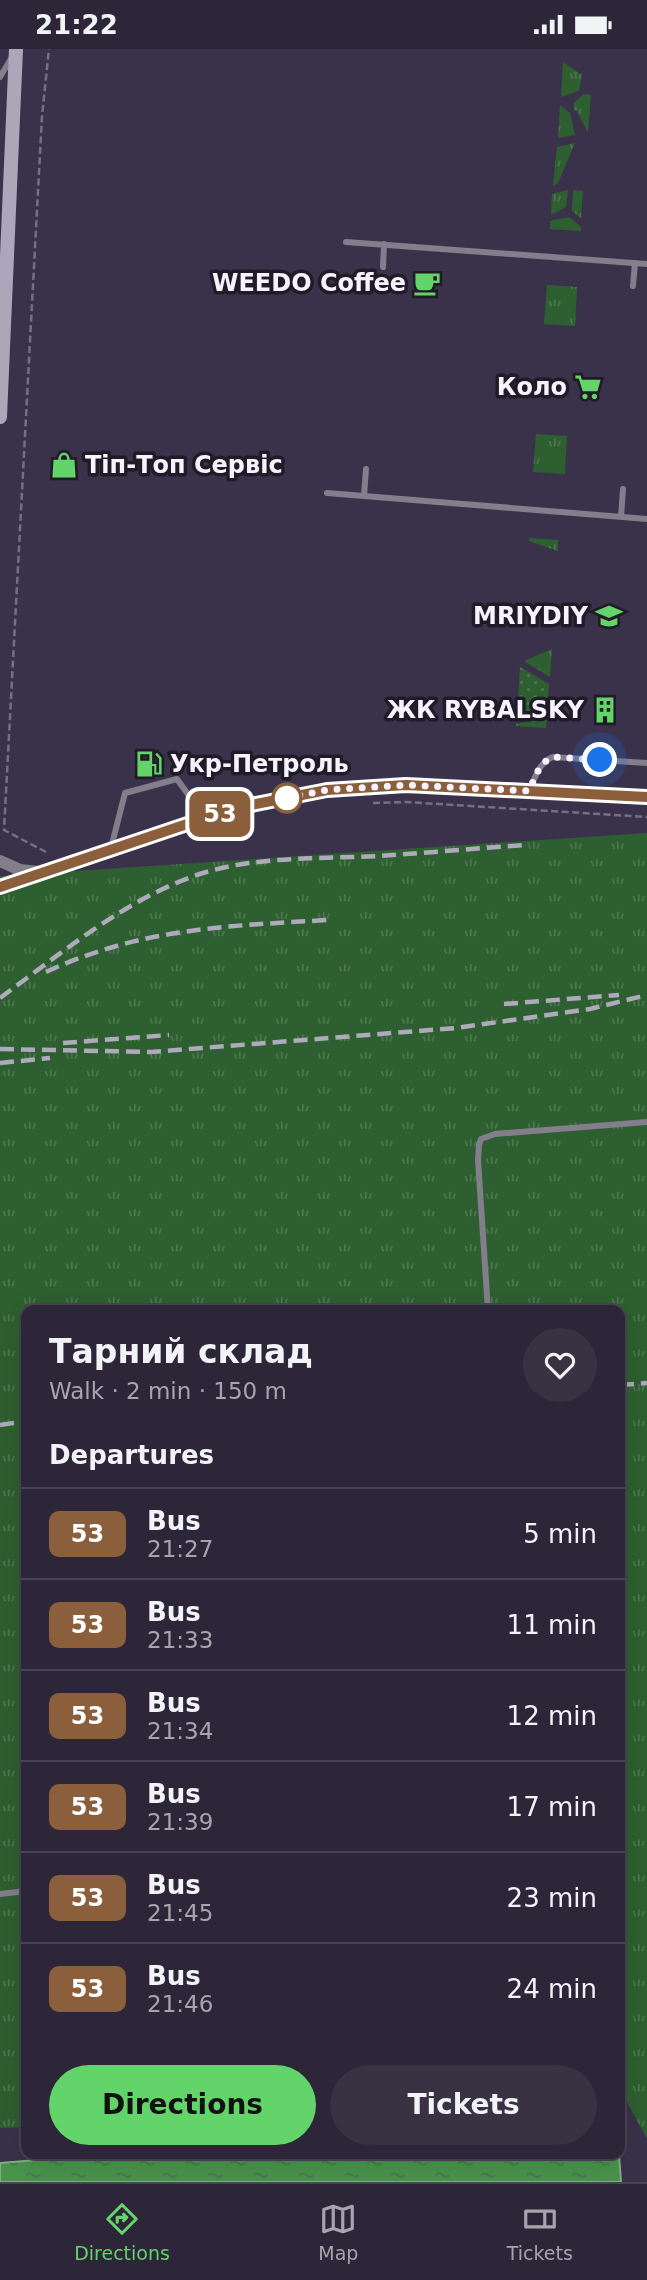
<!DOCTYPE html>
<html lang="en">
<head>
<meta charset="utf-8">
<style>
  :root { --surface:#2c2638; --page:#383243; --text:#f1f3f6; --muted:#a6a5ae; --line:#484353; --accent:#63d469 }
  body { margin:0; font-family:"DejaVu Sans",sans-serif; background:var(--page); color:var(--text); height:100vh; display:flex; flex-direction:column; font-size:26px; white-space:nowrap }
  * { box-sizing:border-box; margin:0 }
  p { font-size:23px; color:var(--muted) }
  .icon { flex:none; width:38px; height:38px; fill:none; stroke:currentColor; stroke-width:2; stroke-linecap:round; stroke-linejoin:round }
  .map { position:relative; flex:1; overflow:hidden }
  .drawer { position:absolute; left:21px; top:1256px; width:604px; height:854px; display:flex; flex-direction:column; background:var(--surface); border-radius:14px; box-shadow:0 7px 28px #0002,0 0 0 2px var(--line) }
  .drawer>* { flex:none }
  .badge { padding:0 14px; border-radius:10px; font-size:24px; line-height:46px }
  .you { position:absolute; width:35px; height:35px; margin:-18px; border:5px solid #fff; border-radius:50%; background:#1a73e8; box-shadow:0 0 0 10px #1a73e833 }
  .map>.badge { position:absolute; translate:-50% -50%; box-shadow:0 0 0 4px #fff }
  h2 { padding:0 28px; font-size:26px; line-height:63px }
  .round { display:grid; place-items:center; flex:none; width:74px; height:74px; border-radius:37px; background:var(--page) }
  .headline { display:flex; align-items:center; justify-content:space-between; height:119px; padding:0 28px }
  h1 { font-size:33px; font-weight:800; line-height:52px }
  .cta { display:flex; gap:14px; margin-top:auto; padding:14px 28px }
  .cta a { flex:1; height:80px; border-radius:42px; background:var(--accent); color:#111; font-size:28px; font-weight:800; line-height:80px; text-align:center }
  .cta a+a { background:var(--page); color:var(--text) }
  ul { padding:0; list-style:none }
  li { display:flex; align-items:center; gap:21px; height:91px; padding:0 28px; border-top:2px solid var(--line) }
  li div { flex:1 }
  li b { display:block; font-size:26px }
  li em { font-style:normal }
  li .badge { min-width:77px; font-weight:700; text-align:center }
  .status { display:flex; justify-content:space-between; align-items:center; height:49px; padding:0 35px; background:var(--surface); direction:ltr }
  .status svg { height:19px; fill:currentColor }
  .tab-bar { display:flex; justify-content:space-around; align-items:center; height:98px; border-top:2px solid var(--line); background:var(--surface); font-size:19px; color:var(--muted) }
  .tab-bar a { display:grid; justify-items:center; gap:4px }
  .tab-bar .selected { color:var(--accent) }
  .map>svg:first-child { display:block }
</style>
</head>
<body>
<div class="status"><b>21:22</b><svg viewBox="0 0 49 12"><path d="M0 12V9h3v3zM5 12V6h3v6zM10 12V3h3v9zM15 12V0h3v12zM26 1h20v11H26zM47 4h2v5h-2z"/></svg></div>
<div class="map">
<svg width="647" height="2133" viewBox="0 0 647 2133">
  <defs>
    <pattern id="grass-tufts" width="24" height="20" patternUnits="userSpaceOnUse" patternTransform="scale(1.75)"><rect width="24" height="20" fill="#2e5f30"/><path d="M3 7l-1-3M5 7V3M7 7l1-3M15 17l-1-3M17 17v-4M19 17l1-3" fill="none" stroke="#4d764f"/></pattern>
    <pattern id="park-dots" width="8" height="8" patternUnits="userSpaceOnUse" patternTransform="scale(1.75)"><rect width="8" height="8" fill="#2e5f30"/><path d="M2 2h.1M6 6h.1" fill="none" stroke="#4d764f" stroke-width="1.8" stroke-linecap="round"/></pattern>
    <pattern id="water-ripples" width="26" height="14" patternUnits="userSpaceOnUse" patternTransform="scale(1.75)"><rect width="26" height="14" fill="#4a944d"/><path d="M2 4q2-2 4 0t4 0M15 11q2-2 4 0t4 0" fill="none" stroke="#4a764d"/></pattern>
  </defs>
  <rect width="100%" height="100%" fill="#3a324a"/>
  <path fill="url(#grass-tufts)" d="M563 13 582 26 579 42 561 48Z
    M583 45 591 46 588 84 577 62 574 61V54Z
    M560 56 570 64 575 86 558 89Z
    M575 94 558 134 553 137 557 98Z
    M568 141 566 158 551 166 552 145Z
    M573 141 583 142 581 169 572 162Z
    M569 168 581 178V182L550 180V172Z
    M547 236 577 238 575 277 544 275Z
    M536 385 567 387 565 425 533 423Z
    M529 489 558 491V502L529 492Z
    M552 600 550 628 524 612Z
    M547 668 546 679 516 677V675Z
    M647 784V2090L620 2040V1262H26V2078L0 2079V827Z"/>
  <path fill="url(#park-dots)" d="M520 618 549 635 547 661 517 668Z"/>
  <path fill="url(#water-ripples)" stroke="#7eb082" stroke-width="2" d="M110 2105H619L621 2133H0V2114Z"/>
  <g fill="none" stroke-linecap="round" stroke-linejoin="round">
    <path stroke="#766f84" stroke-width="2.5" stroke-dasharray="7 3.5" stroke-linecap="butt" d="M373 754 406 753 647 768
      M46 803 4 781 42 67 49 0"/>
    <path stroke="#827e8b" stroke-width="6" d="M0 28 12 8
      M346 193 647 215
      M383 218 384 195
      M633 237 635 214
      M327 444 647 470
      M364 447 366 420
      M621 468 623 440
      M529 742C535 729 539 713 553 708L647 714
      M111 799 125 744 177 730 205 769
      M488 1262 478 1111 479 1096 481 1090 495 1085 647 1073
      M0 1845 26 1842"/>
    <path stroke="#827e8b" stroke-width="12" d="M0 812 20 821 39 823
      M0 838 205 769 246 757 326 741 406 736 647 748"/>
    <path stroke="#ada6bb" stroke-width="14" d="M0 368 16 0"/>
    <path stroke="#afaabb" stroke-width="4.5" stroke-dasharray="14 7" stroke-linecap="butt" d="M46 923C141 879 226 877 328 871
      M0 949C63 903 128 848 203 824 259 807 320 810 378 807 427 804 477 799 527 796
      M504 955 619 946
      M63 994 169 986
      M0 1000 151 1003 456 979 590 960 647 946
      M0 1014 50 1009
      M620 1336 647 1334
      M0 1376 26 1372"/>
  </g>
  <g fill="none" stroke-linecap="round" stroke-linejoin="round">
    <g stroke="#fff" stroke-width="16">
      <path id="line" d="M0 838 205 769 246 757 327 741 406 736 647 748"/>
    </g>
    <use href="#line" stroke="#8b5e3c" stroke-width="10"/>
    <path stroke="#f6f2ff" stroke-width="7" stroke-dasharray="0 12.6" d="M287 749 281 750 327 741 406 736 529 742C535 729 539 713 553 708L600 711"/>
  </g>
  <defs>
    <g id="cafe-bare" transform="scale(2.1)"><path d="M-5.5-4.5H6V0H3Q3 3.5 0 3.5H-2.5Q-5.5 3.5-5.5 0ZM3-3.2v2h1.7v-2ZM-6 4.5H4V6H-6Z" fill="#63d469" stroke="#201c27" stroke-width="2.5" paint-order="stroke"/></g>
    <g id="supermarket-bare" transform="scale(2.1)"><path d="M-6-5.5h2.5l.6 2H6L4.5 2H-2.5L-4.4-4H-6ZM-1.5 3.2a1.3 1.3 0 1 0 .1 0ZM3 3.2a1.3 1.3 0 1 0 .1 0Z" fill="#63d469" stroke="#201c27" stroke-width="2.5" paint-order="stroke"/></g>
    <g id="shop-bare" transform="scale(2.1)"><path d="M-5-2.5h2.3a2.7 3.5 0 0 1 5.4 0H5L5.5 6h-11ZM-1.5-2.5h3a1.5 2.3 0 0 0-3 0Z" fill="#63d469" stroke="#201c27" stroke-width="2.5" paint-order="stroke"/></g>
    <g id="school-bare" transform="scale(2.1)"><path d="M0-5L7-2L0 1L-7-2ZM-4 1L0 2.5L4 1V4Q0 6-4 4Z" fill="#63d469" stroke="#201c27" stroke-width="2.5" paint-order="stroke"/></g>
    <g id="building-bare" transform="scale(2.1)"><path d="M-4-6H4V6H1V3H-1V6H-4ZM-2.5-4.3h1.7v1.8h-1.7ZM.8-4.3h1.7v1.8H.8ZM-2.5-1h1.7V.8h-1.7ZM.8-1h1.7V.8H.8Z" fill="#63d469" stroke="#201c27" stroke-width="2.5" paint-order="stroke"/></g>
    <g id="fuel-bare" transform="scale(2.1)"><path d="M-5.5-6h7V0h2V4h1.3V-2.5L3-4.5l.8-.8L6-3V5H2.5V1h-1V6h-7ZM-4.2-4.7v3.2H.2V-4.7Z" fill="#63d469" stroke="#201c27" stroke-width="2.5" paint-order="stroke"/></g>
  </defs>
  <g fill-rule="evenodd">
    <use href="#cafe-bare" x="427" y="234"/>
    <use href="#supermarket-bare" x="588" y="338"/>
    <use href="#shop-bare" x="64" y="416"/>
    <use href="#school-bare" x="609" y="567"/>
    <use href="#building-bare" x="605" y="661"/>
    <use href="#fuel-bare" x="149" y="715"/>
  </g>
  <circle fill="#fff" stroke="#8b5e3c" stroke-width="3.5" cx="287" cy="749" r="14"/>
  <g text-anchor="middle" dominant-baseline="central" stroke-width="7" stroke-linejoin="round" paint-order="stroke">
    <g font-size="24" font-weight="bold" fill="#f6f2ff" stroke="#201c27" text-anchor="end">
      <text x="406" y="234">WEEDO Coffee</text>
      <text x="567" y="338">Коло</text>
      <text x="85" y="416" text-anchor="start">Тіп-Топ Сервіс</text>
      <text x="588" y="567">MRIYDIY</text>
      <text x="584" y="661">ЖК RYBALSKY</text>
      <text x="170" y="715" text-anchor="start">Укр-Петроль</text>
    </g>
  </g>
</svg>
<div class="you" style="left:600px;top:711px"></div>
<b class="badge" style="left:220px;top:765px;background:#8b5e3c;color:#fff">53</b>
<section class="drawer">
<div class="headline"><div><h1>Тарний склад</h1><p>Walk · 2 min · 150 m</p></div><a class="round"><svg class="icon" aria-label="heart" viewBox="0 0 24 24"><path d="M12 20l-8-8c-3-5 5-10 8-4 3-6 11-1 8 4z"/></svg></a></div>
<h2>Departures</h2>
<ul>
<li><span class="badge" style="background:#8b5e3c;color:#fff">53</span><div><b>Bus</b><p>21:27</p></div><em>5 min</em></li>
<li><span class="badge" style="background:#8b5e3c;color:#fff">53</span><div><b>Bus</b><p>21:33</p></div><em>11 min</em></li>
<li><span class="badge" style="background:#8b5e3c;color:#fff">53</span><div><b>Bus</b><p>21:34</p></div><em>12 min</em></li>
<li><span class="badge" style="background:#8b5e3c;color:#fff">53</span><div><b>Bus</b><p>21:39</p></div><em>17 min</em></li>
<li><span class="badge" style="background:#8b5e3c;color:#fff">53</span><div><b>Bus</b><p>21:45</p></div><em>23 min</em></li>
<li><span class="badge" style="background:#8b5e3c;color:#fff">53</span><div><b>Bus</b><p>21:46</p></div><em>24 min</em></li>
</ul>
<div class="cta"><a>Directions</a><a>Tickets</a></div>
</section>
</div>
<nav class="tab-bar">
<a class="selected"><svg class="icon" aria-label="directions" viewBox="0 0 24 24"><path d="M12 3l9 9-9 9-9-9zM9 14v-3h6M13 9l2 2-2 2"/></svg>Directions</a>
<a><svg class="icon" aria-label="map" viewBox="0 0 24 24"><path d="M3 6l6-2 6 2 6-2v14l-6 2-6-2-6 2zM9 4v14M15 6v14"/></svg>Map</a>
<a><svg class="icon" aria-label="tickets" viewBox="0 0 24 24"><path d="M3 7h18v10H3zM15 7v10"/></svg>Tickets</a>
</nav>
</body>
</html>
